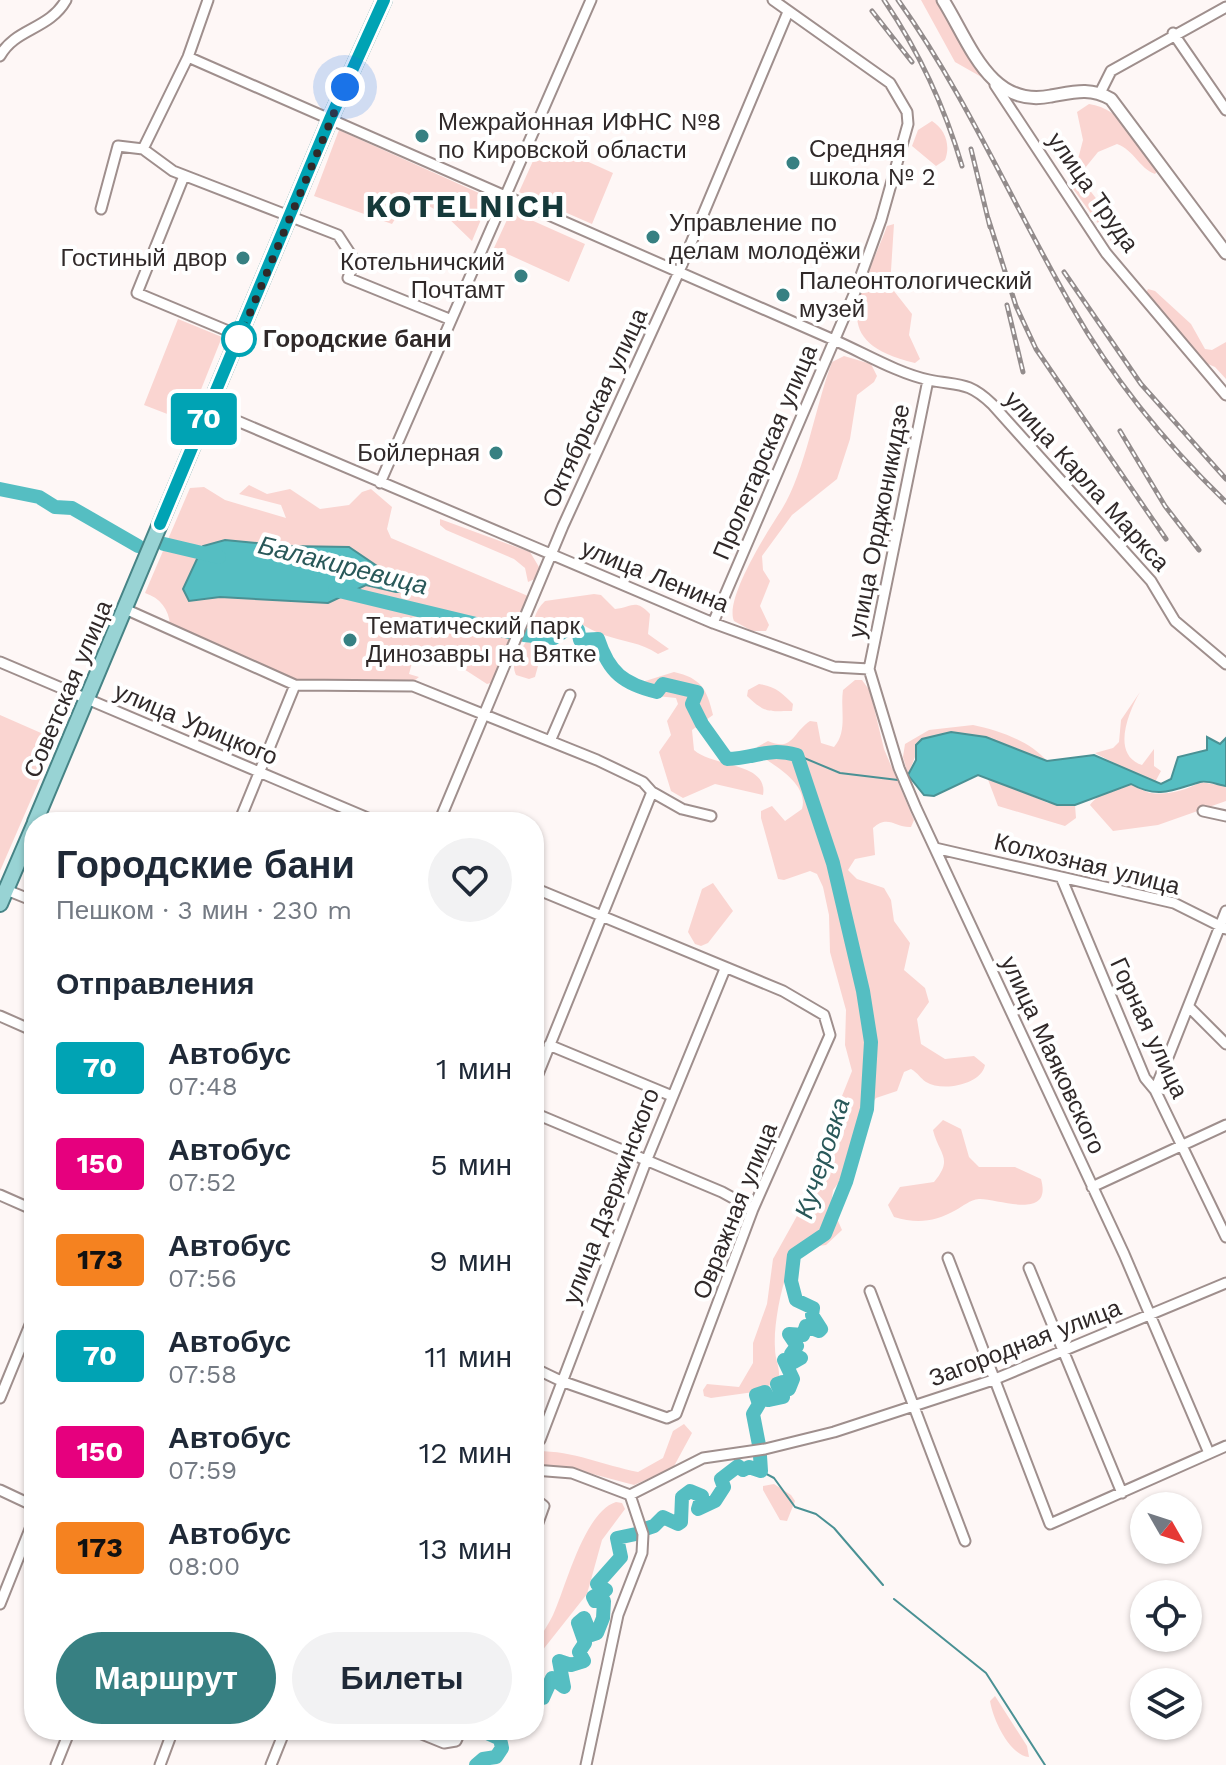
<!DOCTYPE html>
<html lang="ru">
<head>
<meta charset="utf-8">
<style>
  :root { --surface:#fff; --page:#f2f2f3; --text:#1f2937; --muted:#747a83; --accent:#378082 }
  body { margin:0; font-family:"Work Sans",sans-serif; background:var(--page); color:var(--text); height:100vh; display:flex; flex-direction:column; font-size:30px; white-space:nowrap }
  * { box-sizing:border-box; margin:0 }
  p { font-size:26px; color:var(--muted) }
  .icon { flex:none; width:44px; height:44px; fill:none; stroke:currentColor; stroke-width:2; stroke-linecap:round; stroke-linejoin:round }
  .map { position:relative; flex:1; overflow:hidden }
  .details { position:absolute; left:24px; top:812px; width:520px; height:928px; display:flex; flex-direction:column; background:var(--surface); border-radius:32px; box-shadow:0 2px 6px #0004 }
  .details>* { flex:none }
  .badge { padding:0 16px; border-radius:6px; font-size:28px; line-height:52px }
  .needle { width:52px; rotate:129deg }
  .tools { position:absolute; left:1130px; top:1492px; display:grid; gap:16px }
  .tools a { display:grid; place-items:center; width:72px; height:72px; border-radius:50%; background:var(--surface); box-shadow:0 2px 6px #0004; font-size:40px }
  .you { position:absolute; width:40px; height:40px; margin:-20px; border:6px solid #fff; border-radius:50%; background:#1a73e8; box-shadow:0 0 0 12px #1a73e833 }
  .map>.badge { position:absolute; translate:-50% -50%; box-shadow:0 0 0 4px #fff }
  h2 { padding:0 32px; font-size:30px; line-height:72px }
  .round { display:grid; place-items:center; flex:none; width:84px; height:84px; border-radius:42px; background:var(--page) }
  .summary { display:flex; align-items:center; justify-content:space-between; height:136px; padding:0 32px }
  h1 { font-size:38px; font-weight:700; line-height:60px }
  .button { display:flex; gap:16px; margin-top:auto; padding:16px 32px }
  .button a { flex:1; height:92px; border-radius:48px; background:var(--accent); color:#fff; font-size:32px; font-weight:700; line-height:92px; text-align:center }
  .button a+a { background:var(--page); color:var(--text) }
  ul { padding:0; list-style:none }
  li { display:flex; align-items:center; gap:24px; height:96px; padding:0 32px }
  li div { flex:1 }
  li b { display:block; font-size:30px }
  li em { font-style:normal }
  li .badge { min-width:88px; font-weight:700; text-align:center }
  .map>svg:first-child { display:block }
</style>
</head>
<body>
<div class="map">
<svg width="1226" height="1765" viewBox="0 0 1226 1765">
  <rect width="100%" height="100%" fill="#fef7f6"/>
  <path fill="#fad5d1" d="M921 0H937L987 76 985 79 955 62Z
    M1089 104C1122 108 1141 145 1159 169L1155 174C1139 168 1134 150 1117 144L1098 152 1085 168 1088 188 1123 233 1124 240 1120 245 1113 244 1071 186 1083 140 1077 112Z
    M932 121C945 129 951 145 945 160L936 166 912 146 918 130Z
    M339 130 490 198 472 241 445 215 409 195 392 224 314 196Z
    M542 141 613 173 592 224 519 192Z
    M511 211 585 244 569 282 494 248Z
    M894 224 890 286 912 314 909 335 920 359 915 363C821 341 864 290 887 226Z
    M1148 289 1155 291 1191 324 1205 349 1212 350 1226 342V379L1215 367 1203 362 1145 295Z
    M178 319 222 337 188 422 144 405Z
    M844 356 871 364 877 376 874 382 857 395 850 439 837 479 792 515 762 556 763 570 770 581 760 606 769 625 766 631H752L734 621C724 599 769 529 782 509 805 472 816 404 832 362Z
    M249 485 267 494 290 489 320 509 349 505 362 492 371 489 392 507 387 529 391 538 528 596 494 682 487 684 453 662 425 652 413 659 409 674 419 677 410 684C370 678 328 681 289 679L170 625C169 609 160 598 145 593L190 488 204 487 225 500 286 518 281 505 239 494Z
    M440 519 530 552 539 567 537 578 528 582 525 568 514 559 446 530 440 525Z
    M594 594 601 595 615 609C633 607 635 598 650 614L648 634 669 649 658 654C640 642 624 642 604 635 595 632 589 628 581 624 547 608 542 656 535 677L529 679 516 675C509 660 522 651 528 638 534 625 533 612 545 601Z
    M674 672C701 678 707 689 713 715L692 730 694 750C712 767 769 762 763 795L715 784 683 798 671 791 659 752 671 735 667 721 678 704 676 698 647 695 641 689 642 682Z
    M855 680H862L870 691 884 749 914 820 911 827C896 828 888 814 873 828L875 855 855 859 848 870 857 879 884 888 891 900 894 921 910 943 904 970 925 988 929 1002 917 1019 921 1044 945 1059 974 1056 985 1065C981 1085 942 1092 926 1082 920 1078 918 1073 911 1069L904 1072 897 1091 876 1098 868 1109 858 1158 833 1190 831 1205 842 1230 826 1245 797 1249C784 1271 773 1322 775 1348 775 1360 780 1366 779 1379L761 1391 711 1398 704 1396 703 1390 707 1384 739 1387 753 1363V1343L767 1304 773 1259 817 1180 828 1131 852 1071 845 1045 846 1010 830 952 829 915 823 887 817 874 810 871 784 880 778 879 761 818V811L772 806 785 821 802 809C809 784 775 766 758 754L757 747 768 741C793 752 792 733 810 721L817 722 821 743 834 747C848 731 840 710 843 690Z
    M759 684C775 686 782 693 793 704L792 711C768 711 766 714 747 696L748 690Z
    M1140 692C1128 713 1111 755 1142 765L1154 749V766L1161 771 1154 784 1095 753 1113 748 1119 742 1121 720Z
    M0 715 57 740 0 871Z
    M973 725C998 730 1030 741 1047 761 994 744 980 727 922 739L908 775 903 757 905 744 929 730Z
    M987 777 1048 803 1075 805 1076 818 1065 826 998 806Z
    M1200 782 1226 786V801L1158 825 1113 831 1090 805C1097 795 1121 781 1134 785 1141 788 1144 792 1151 793 1168 795 1185 791 1200 782Z
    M713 883 733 911 708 943 701 946 695 944 688 932 702 889Z
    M943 1120 961 1129 969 1157 979 1167H1015L1041 1179C1053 1222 997 1198 979 1199 970 1200 963 1206 956 1210 935 1222 917 1224 894 1217L888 1205 900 1187 934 1182C954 1158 939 1155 933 1130Z
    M684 1424 692 1433 673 1468 634 1485 585 1472 534 1466V1451C571 1450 603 1465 638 1472L663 1458 673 1431Z
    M774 1484 791 1495 795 1501 787 1521 780 1520 763 1490V1486Z
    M616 1502 622 1503 625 1509 602 1540 587 1594 534 1661C534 1641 545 1632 553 1615 566 1587 584 1512 616 1502Z
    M995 1696 1027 1746 1029 1757C1009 1755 993 1719 990 1701Z"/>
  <path fill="#55bec2" stroke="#4a9194" stroke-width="2" d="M225 540 288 546 349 547 386 572 412 578 422 587 413 592H396L366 585 328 603 220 597 189 601 183 589 203 546Z
    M951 732 986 737 1047 761 1094 755 1161 784 1171 779 1178 757 1207 750V737L1220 744 1226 738V786C1218 785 1208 780 1200 782 1173 790 1158 799 1131 784L1075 805H1057L978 775 934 796 924 795 908 775 916 760V745L922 739Z"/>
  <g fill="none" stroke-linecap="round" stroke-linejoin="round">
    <path stroke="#4a9194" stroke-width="2" d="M797 755 840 773 898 780
      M761 1471 774 1478 795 1507 816 1514 834 1528 883 1585
      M894 1599 986 1673 1045 1765"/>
    <path stroke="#55bec2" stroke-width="14" d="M0 489 39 497 55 507 72 508 138 546
      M164 544 219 557
      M335 590 509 632
      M524 635 554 638 573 625 578 630 580 640 598 639C609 673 624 684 657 692L663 684 697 692 692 704 702 724 727 759C758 758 766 747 797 755L833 863 863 991 871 1042 867 1109 846 1182 825 1234 794 1255 791 1281 796 1300 813 1308 812 1315 821 1329 819 1331 806 1326 803 1335 789 1334 797 1346 791 1354 801 1358 794 1362 784 1360 793 1379 789 1389 783 1382 777 1384 783 1397 769 1400 765 1392 756 1395 759 1404 753 1414 759 1445
      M645 1529 654 1526 663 1517 678 1524 681 1522 682 1497 690 1491 702 1496 698 1509 715 1501 724 1487 721 1479 738 1466 743 1470 749 1467 761 1471 760 1456
      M534 1692 543 1698 552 1678 564 1687 559 1661 571 1665 584 1661 579 1652 585 1643 578 1623 584 1618 591 1635 597 1633 603 1618 604 1601H595L593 1597 606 1590 597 1584 621 1557 617 1538 636 1534
      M476 1765 483 1759 496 1757 502 1748 500 1739 489 1734 488 1730"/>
    <g stroke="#9f8f8d" stroke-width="13">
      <path id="minor" d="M1173 33 1226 110
        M0 56C15 28 49 30 66 0
        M188 57 834 340C864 353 897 373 929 380 959 386 968 381 992 404L1151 581 1175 621 1226 664
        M995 85 1106 253 1226 395
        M1100 93 1111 71 1226 7
        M143 149 173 171 338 235 355 261 348 278 449 319
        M143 149 188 57 208 0
        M184 176 137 293 240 336
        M101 209 118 146 143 149
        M928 380 869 669 899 768 916 808 1124 1254 1209 1453
        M209 409 713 623 834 667 869 669
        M380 483 591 0
        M125 609 295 685 413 686 597 760 643 782 652 792 682 809 711 816
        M713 623 855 292 881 220 908 124 907 112 890 83 773 0
        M0 662 377 822
        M551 739 570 695
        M1203 811 1226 816
        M239 822 295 685
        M439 822 563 526 678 274 788 12
        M935 848 1174 903 1226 929
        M1061 877 1145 1078 1155 1090 1226 1237
        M534 888 783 991 824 1015 830 1035 753 1209 676 1414 667 1418 561 1381 534 1368
        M4 889 34 901
        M1189 1007 1226 1044
        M0 1016 34 1031
        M549 1045 672 1096
        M534 1084 652 792
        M1155 1090 1226 911
        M534 1113 722 1192 753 1209
        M1092 1187 1226 1125
        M0 1195 34 1210
        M948 1258 1050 1524 1226 1446
        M1029 1268 1122 1493
        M870 1291 965 1541
        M0 1398 34 1315
        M540 1440 647 1159 725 969
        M534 1470 572 1473 630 1495
        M0 1490 34 1506
        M630 1495 703 1458 765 1449 834 1432 993 1380 1226 1283
        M534 1498 544 1506 534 1534
        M0 1604 34 1519
        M412 1730 444 1743 456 1741 461 1730
        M56 1765 70 1730
        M160 1765 173 1730
        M271 1765 285 1730
        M586 1765 618 1615 642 1553 643 1534 630 1495"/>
    </g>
    <g stroke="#9f8f8d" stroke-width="15">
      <path id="tertiary" d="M943 0C970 43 990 109 1051 96 1074 92 1090 87 1111 99L1226 253"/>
    </g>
    <g stroke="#478486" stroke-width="18">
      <path id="primary" d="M35 822 330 119 384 0
        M0 904 34 825"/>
    </g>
    <use href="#minor" stroke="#fff" stroke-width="9"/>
    <use href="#tertiary" stroke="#fff" stroke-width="11"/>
    <use href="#primary" stroke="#98d3d4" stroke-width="14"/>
    <g stroke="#938c8c" stroke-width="5">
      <path id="rail" d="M884 0C918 50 945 108 962 166
        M898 0C966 95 1013 205 1072 307 1113 379 1166 444 1226 502
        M872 11 912 62
        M971 149 990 227
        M988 218 1016 306 1036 349 1166 539
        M1064 272 1141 384 1226 479
        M1007 305 1023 372
        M1120 431 1165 506 1199 550"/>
    </g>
    <use href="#rail" stroke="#fff" stroke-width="2" stroke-dasharray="6" stroke-linecap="butt"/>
  </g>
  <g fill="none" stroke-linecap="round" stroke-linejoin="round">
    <g stroke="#fff" stroke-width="18">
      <path id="line" d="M160 524 330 119 384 0"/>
    </g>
    <use href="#line" stroke="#00a3b4" stroke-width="12"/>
    <path stroke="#302929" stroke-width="8" stroke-dasharray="0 14.4" d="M239 339 345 87"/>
  </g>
  <g fill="#378082" stroke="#fff" stroke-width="3">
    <circle cx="422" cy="136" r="8"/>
    <circle cx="793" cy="163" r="8"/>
    <circle cx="653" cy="237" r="8"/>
    <circle cx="243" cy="258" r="8"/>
    <circle cx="521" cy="276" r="8"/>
    <circle cx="783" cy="295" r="8"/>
    <circle cx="496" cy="453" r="8"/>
    <circle cx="350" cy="640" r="8"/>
  </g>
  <circle fill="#fff" stroke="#00a3b4" stroke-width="4" cx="239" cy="339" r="16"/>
  <g text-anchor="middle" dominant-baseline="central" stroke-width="8" stroke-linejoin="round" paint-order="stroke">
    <g font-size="24" fill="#302929" stroke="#fff" text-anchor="start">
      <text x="438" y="122">Межрайонная ИФНС №8<tspan x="438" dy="28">по Кировской области</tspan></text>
      <text x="809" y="149">Средняя<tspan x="809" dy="28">школа № 2</tspan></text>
      <text x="669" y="223">Управление по<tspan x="669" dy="28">делам молодёжи</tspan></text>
      <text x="227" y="258" text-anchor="end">Гостиный двор</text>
      <text x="505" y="262" text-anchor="end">Котельничский<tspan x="505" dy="28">Почтамт</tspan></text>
      <text x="799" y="281">Палеонтологический<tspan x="799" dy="28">музей</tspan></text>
      <text x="480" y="453" text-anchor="end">Бойлерная</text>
      <text x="366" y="626">Тематический парк<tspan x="366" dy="28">Динозавры на Вятке</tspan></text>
    </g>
    <g font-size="24" fill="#302929" stroke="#fff">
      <text transform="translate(1093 192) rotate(55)">улица Труда</text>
      <text transform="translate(595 408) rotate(-65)">Октябрьская улица</text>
      <text transform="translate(765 452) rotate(-67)">Пролетарская улица</text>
      <text transform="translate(1087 481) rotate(48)">улица Карла Маркса</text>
      <text transform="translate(879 521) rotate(-79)">улица Орджоникидзе</text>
      <text transform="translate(655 576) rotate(22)">улица Ленина</text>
      <text transform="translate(68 689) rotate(-67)">Советская улица</text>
      <text transform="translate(196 724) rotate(23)">улица Урицкого</text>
      <text transform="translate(1087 864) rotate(14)">Колхозная улица</text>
      <text transform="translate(1149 1028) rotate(65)">Горная улица</text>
      <text transform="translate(1053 1055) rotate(65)">улица Маяковского</text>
      <text transform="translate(611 1196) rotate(-69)">улица Дзержинского</text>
      <text transform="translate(735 1211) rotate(-68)">Овражная улица</text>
      <text transform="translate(1025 1343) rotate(-21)">Загородная улица</text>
    </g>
    <g font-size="24" font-weight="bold" fill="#302929" stroke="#fff" text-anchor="start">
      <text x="263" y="339">Городские бани</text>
    </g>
    <g font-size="26" font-style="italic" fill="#295859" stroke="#fff">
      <text transform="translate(343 565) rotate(14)">Балакиревица</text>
      <text transform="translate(822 1158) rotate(-72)">Кучеровка</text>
    </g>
    <g font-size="32" font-weight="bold" letter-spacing="2" fill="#16393a" stroke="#fff">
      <text x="466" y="206">KOTELNICH</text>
    </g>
  </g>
</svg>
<div class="tools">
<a><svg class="needle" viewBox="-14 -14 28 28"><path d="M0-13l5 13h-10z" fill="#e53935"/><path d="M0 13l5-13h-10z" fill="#747a83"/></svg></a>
<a><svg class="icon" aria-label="locate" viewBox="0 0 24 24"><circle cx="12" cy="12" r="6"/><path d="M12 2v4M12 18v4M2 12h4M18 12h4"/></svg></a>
<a><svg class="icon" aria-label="layers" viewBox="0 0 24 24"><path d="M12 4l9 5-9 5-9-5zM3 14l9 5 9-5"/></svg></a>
</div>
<div class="you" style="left:345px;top:87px"></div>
<b class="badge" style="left:204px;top:419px;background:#00a3b4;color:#fff">70</b>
<section class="details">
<div class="summary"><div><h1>Городские бани</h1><p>Пешком · 3 мин · 230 m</p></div><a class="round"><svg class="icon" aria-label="heart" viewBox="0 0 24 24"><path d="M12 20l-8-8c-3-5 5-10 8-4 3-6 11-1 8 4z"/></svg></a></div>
<h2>Отправления</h2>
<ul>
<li><span class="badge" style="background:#00a3b4;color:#fff">70</span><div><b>Автобус</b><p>07:48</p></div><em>1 мин</em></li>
<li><span class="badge" style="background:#e6007e;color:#fff">150</span><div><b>Автобус</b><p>07:52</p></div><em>5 мин</em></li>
<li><span class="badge" style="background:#f58220;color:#111">173</span><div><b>Автобус</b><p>07:56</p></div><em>9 мин</em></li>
<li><span class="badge" style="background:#00a3b4;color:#fff">70</span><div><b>Автобус</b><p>07:58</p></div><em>11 мин</em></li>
<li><span class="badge" style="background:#e6007e;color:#fff">150</span><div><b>Автобус</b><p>07:59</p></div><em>12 мин</em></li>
<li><span class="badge" style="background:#f58220;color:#111">173</span><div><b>Автобус</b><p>08:00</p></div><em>13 мин</em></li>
</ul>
<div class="button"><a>Маршрут</a><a>Билеты</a></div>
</section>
</div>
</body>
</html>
